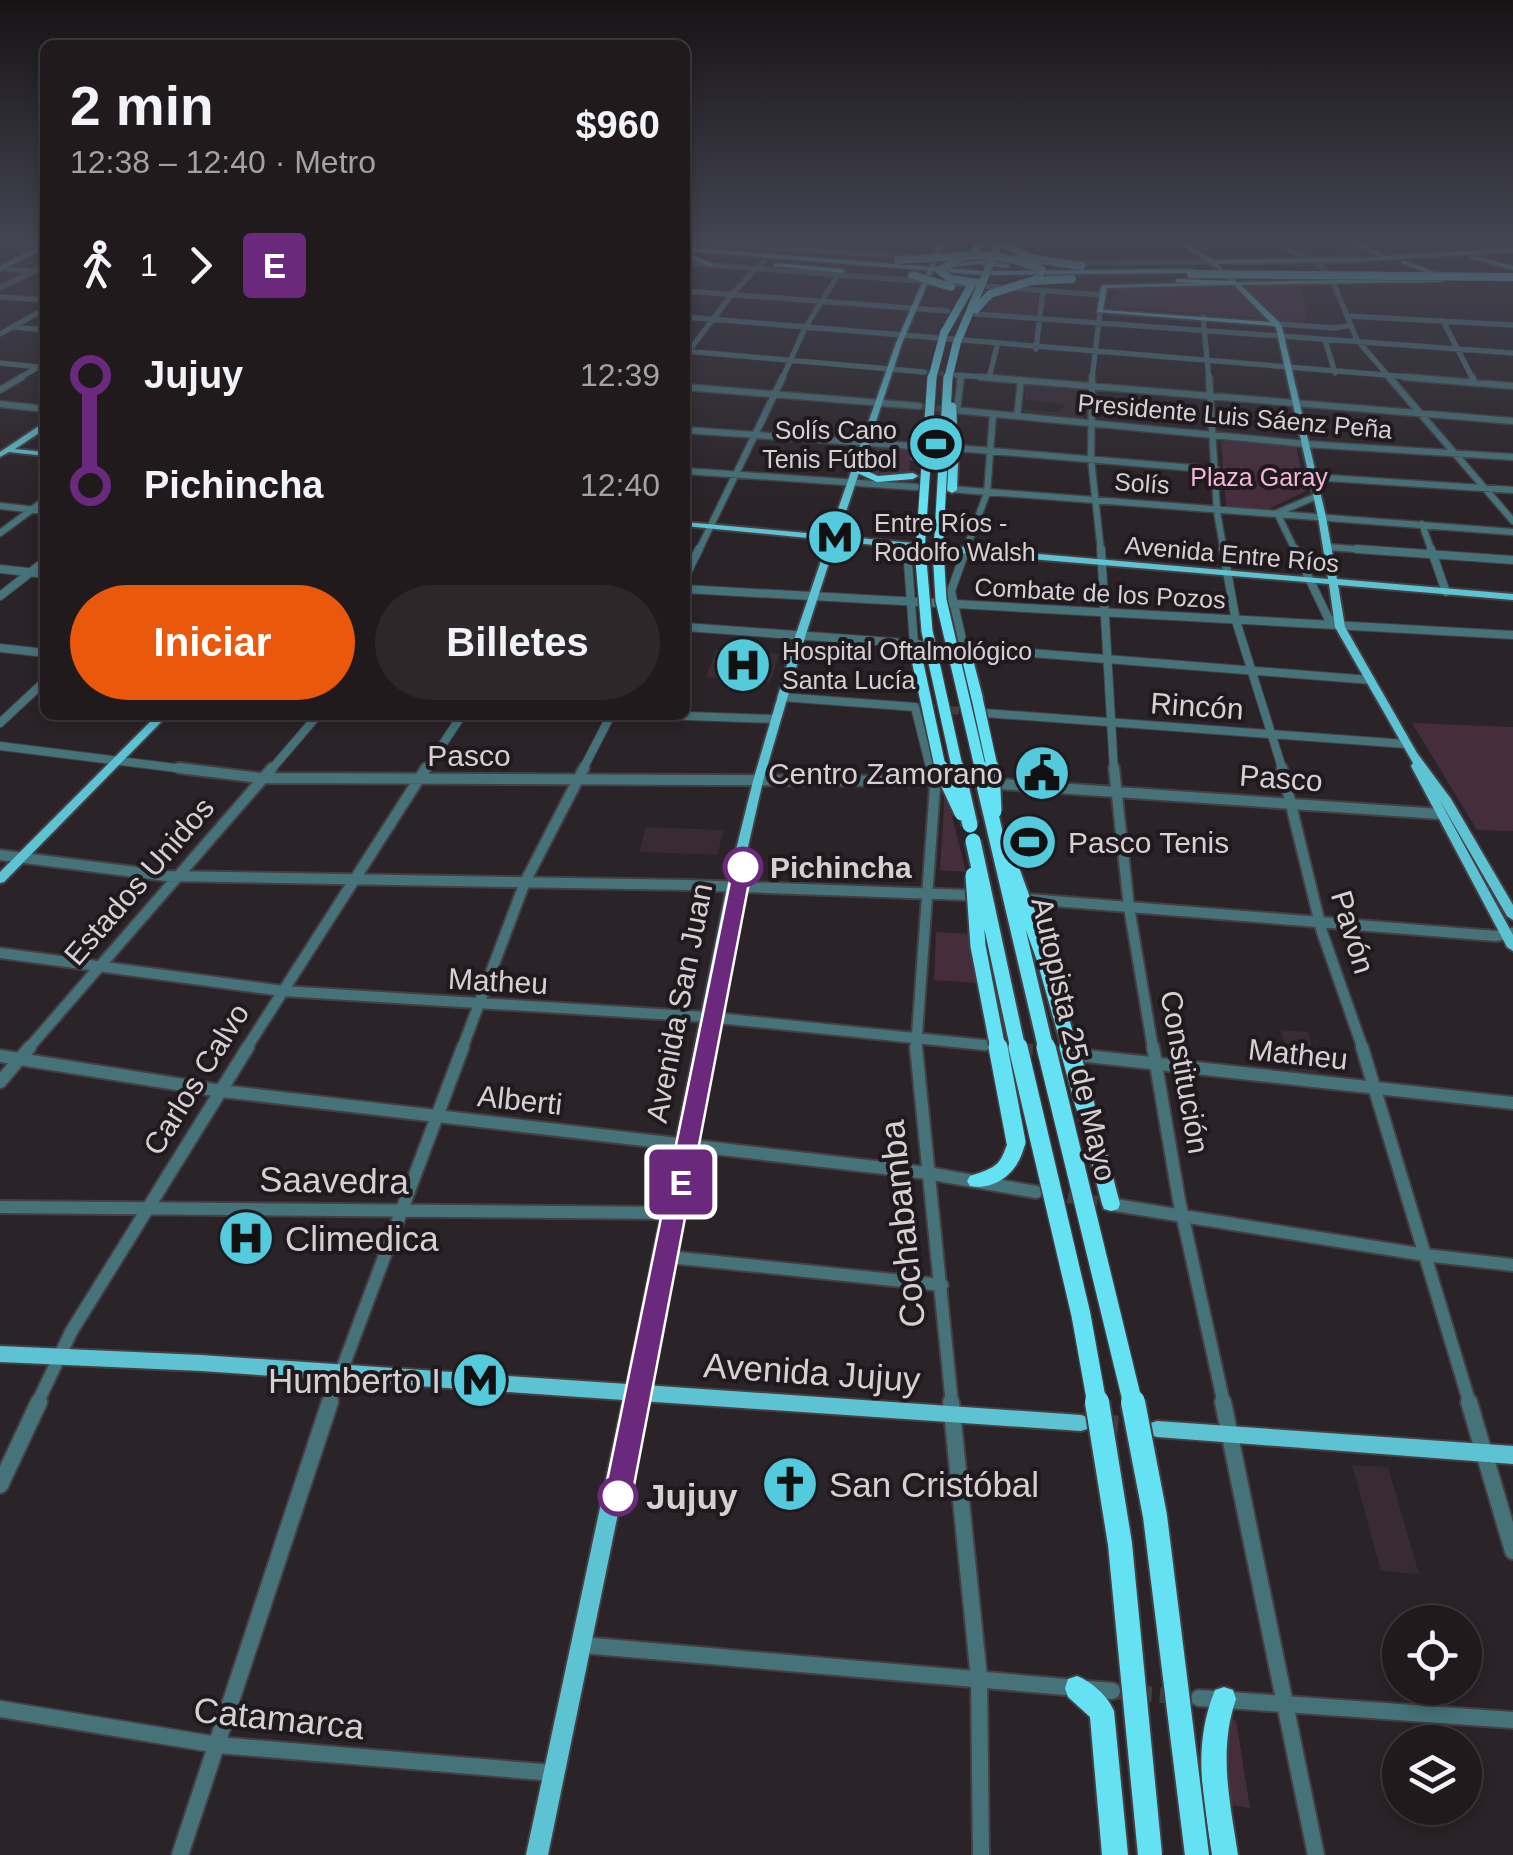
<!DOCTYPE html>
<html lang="es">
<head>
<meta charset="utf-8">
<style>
  :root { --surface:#201a1d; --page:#2d272a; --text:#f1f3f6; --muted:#a2a1a4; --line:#3d383b; --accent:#ea580c }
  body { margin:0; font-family:Helvetica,sans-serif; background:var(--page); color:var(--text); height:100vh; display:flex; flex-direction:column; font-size:38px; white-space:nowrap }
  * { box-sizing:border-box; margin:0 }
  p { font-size:32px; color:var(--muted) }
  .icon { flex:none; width:55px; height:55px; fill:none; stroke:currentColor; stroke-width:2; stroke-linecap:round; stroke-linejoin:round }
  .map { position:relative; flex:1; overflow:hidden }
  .details { position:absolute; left:40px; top:40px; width:650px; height:680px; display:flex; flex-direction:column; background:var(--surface); border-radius:15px; box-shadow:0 5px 15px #0003,0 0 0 2px var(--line) }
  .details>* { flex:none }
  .badge { padding:0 20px; border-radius:8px; font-size:35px; line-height:65px }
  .buttons { position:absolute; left:1382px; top:1605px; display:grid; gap:20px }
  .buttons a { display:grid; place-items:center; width:100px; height:100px; border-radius:50%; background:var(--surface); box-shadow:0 5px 15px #0003,0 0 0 2px var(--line); font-size:50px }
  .map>.badge { position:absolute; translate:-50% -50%; box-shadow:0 0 0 5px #fff }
  .legs { display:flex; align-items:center; gap:15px; height:110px; padding:0 30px; font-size:32px }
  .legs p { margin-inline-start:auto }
  .summary { display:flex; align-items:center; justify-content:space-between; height:170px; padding:0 30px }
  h1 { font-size:55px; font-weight:700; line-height:75px }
  .cta { display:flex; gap:20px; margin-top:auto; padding:20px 30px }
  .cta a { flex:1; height:115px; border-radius:60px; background:var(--accent); color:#fff; font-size:40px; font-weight:700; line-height:115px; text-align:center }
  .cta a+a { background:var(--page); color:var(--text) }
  ul { padding:0 30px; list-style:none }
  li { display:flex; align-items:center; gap:35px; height:110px; font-size:38px }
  li i { display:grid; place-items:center; width:15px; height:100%; margin:0 12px; background:currentColor }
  li i::after { content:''; width:25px; height:25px; margin:-12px; border:8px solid; border-radius:50%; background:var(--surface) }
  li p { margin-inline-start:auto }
  li:first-child i { background:linear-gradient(#0000 50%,currentColor 0) }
  li:last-child i { background:linear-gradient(currentColor 50%,#0000 0) }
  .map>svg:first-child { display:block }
</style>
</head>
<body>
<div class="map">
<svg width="1513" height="1855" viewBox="0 0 1513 1855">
  <rect width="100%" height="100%" fill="#2a2327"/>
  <path fill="#382b33" d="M1009 290 1039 291 1036 316 983 313 991 297Z
    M1026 384 1085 388 1082 408 1084 420 1023 413 1024 409 1055 412 1064 408 1063 404 1025 400Z
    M716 650 733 651 780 654 770 682 706 677Z
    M645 827 724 830 717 855 640 852Z
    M1281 1030 1308 1032 1319 1073 1291 1071Z
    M1352 1465 1388 1467 1419 1574 1381 1571Z"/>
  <path fill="#452d3c" d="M1287 285 1301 289 1307 318 1304 322H1282L1245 287Z
    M1228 286 1235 288 1269 319 1110 307 1115 288Z
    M1227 440 1296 447 1306 491 1267 510 1226 506 1221 442Z
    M876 447 911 449 909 474 872 477 867 472Z
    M1412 723 1513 727V831L1477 830Z
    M945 788 966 872 940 870Z
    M936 932 972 934 978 983 934 980Z
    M1228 1719 1236 1720 1250 1808 1230 1805 1220 1743Z"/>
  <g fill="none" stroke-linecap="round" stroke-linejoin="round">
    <path stroke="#443d41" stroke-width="5" stroke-dasharray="5 2.5" stroke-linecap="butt" d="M924 372 956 375"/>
    <path stroke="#443d41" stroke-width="6" stroke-dasharray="6 2.5" stroke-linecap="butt" d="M919 406 953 410
      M912 446 951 448"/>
    <path stroke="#443d41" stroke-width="8" stroke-dasharray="8 4" stroke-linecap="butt" d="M918 644 957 647
      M915 707 974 712"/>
    <path stroke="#443d41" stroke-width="10" stroke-dasharray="10 5" stroke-linecap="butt" d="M994 1046 1028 1049"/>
    <path stroke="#443d41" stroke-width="12" stroke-dasharray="12 6" stroke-linecap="butt" d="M1003 1047 1072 1054
      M1050 1194 1104 1203"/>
    <path stroke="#443d41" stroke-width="16" stroke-dasharray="16 8" stroke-linecap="butt" d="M1112 1691 1176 1696"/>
    <path stroke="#443d41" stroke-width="20" stroke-dasharray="20 10" stroke-linecap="butt" d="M1098 1424 1143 1428"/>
    <g stroke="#453f43" stroke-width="6">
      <path id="minor-far5" d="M0 243 45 246
        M686 243 916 257
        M1034 243H1217
        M1274 243 1314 261 1330 275 1357 340 1391 379
        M685 263 1102 295
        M1073 263 1212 262
        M0 269 34 271
        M0 288 45 266
        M685 291 948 311
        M0 297 45 300
        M976 314 1513 353
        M1348 316 1513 325
        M685 317 1434 379
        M1203 317 1209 379
        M1443 321 1473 379
        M1278 324 1335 328 1351 325
        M16 327 45 330
        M0 334 45 309
        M1325 340 1335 373
        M1036 349 1043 291
        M685 351 924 372
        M688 352 732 294 774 250
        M0 363 39 367
        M956 375 1010 379
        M989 378 997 346
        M18 379 45 363
        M782 379 805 328 838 275
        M960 379 961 375
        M1092 379 1100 312"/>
    </g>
    <g stroke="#453f43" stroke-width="9">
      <path id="minor-far4" d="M980 377 1513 421
        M1092 377 1091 459 1101 552
        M1209 377 1217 512 1224 552
        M1389 377 1513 521
        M1404 377 1513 386
        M1472 377 1475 383
        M685 387 919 406
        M0 390 22 377
        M0 404 45 409
        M954 410 1305 444 1513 457
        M957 410 961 377
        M1017 416 1021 380
        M685 430 912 446
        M957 448 1217 470
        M685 471 916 487
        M1313 477 1513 490
        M949 489 1513 532
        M0 506 45 511
        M1277 513 1296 552
        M1277 513 1317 496
        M1422 524 1432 552
        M0 533 45 500
        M907 545V552
        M1328 547 1392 552
        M698 552 783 377
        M965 552 987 493 993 414"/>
    </g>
    <g stroke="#453f43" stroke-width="10">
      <path id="minor-far3" d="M907 549 914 644
        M1101 549 1114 771
        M1223 549 1236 621 1283 771
        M1295 549 1328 618 1338 625
        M1357 549 1513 560
        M1431 549 1446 592
        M0 569 45 574
        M685 577 699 549
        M685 589 1513 635
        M0 596 45 561
        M685 627 918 644
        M958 647 1370 680
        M0 648 45 653
        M964 648 951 591 966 549
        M781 697 915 707 931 771
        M984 713 1406 744
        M660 715 774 719
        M0 723 45 681
        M0 746 200 771
        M270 771 318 715
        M425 771 462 715
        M582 771 611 715"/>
    </g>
    <g stroke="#453f43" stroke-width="14">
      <path id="minor-far2" d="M179 768 260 778 940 781
        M1114 768 1129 907 1153 1049
        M1282 768 1322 932 1363 1049
        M999 784 1440 814
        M0 855 167 876 689 885 967 895
        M1028 899 1496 936 1513 933
        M0 953 283 991 707 1017 994 1046
        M28 1049 272 768
        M246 1049 426 768
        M462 1049 525 882 584 768
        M916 1049 935 786 930 768"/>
    </g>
    <g stroke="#453f43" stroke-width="16">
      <path id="minor-far1" d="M916 1047 952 1404
        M1153 1047 1179 1200 1224 1404
        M1362 1047 1470 1404
        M1078 1055 1513 1103
        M0 1056 221 1091 927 1173 1036 1192
        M0 1082 30 1047
        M1109 1204 1425 1255 1513 1265
        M0 1207 668 1213
        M659 1256 942 1285
        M37 1404 71 1332 248 1047
        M329 1404 463 1047"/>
    </g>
    <g stroke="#453f43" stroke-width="20">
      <path id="minor" d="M951 1402 979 1678 981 1855
        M1223 1402 1316 1855
        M1469 1402 1513 1551
        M0 1485 39 1402
        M582 1645 1112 1691
        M1199 1698 1513 1720
        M0 1709 218 1745 554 1773
        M180 1855 330 1402"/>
    </g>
    <g stroke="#453f43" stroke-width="4">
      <path id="major" d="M939 243H945L902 343 838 536 912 543 916 546 912 549 836 541 806 634 763 781 739 886 644 1385 1081 1415 1087 1417 1090 1423 1087 1429 1081 1431 641 1401 548 1855H526L623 1400 201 1371 0 1362V1346L201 1355 627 1384 727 886 753 781 796 634 828 540 685 526V522L829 535 896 343Z
        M1179 243H1186L1212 260 1381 257 1350 243H1358L1386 256 1513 248V252L1353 262 1217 264 1237 282 1441 278 1444 280 1441 282 1241 285 1280 323 1282 327 1326 517 1337 579 1513 594V600L1338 585 1345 627 1417 753 1451 799 1513 905V920L1507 916 1439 799 1513 935V951L1507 947 1411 766 1413 763 1335 627 1329 584 947 552 943 549 947 546 1328 579 1318 517 1276 328 1274 326 1097 312 1101 287 1104 285 1231 282 1218 269ZM1234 285 1270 322 1103 310 1107 288Z
        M45 244V248L0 270V266Z
        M1472 255 1513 266V270L1470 258Z
        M1401 261H1405L1448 277 1443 278 1401 263Z
        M42 424H45V429L15 449 45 452V456L9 452 0 457V452Z
        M157 715H168L4 882 0 883V872Z
        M1157 1421 1513 1446V1464L1157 1437 1151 1435 1148 1429 1151 1423Z"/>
    </g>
    <g stroke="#453f43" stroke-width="4">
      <path id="highway" d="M685 247 983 271 1193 269 1196 271 1193 273 983 275 685 251Z
        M692 255 713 264 714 265 709 266 690 258Z
        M978 260 1007 264 1010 266 1007 268 978 264 955 267 952 265Z
        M775 263 842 269 845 271 842 273 773 266Z
        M1177 279 1234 281 1237 283 1234 285 1175 282Z
        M953 460 958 463 957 490 952 493 947 490 948 463Z
        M856 466 878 476 913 473 918 476 913 479 877 482 853 471 851 469Z
        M964 645 970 648 983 698 981 701H973L971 698 958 648Z
        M1085 1098 1091 1100 1094 1105 1120 1204 1118 1209 1111 1211 1104 1209 1102 1204 1076 1105 1079 1100Z
        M1016 1135 1022 1137 1025 1142C1021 1169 998 1191 970 1186L967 1181 970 1176C1000 1166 999 1166 1010 1137Z
        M1077 1676C1092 1682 1108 1696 1114 1711L1128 1855H1102L1090 1717 1068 1697 1065 1688 1068 1679Z
        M1224 1687 1233 1690 1236 1699C1218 1751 1230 1802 1238 1855H1212C1203 1796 1192 1747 1215 1690Z"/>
    </g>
    <use href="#minor-far5" stroke="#46737a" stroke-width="5"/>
    <use href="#minor-far4" stroke="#46737a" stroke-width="6"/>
    <use href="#minor-far3" stroke="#46737a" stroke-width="8"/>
    <use href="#minor-far2" stroke="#46737a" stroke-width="10"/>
    <use href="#minor-far1" stroke="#46737a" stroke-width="12"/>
    <use href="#minor" stroke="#46737a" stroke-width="16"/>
    <use href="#major" fill="#5dc2d1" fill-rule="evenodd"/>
    <use href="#highway" fill="#64e2f4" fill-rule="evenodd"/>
    <g stroke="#453f43" stroke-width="9" stroke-linecap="butt">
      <path id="highway-bridge-far5" d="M1007 245 1033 259 1081 266
        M898 260C946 258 997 247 1042 270L1037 279 990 294 976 309
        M1191 274 1513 277
        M912 275 951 287
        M1031 281 1072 279
        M978 283 951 279 939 270 973 253 982 243
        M932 379 944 333 972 284
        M948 379 957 342 999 243"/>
    </g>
    <g stroke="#453f43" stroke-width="11" stroke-linecap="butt">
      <path id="highway-bridge-far4" d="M952 407 953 463
        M915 457 918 431
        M920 552 932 377
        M938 552 948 377"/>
    </g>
    <g stroke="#453f43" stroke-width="14" stroke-linecap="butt">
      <path id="highway-bridge-far3" d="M920 549 927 631 958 771
        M938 549 941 600 981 771
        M915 650 941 771
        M977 698 993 771"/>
    </g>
    <g stroke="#453f43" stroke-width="19" stroke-linecap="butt">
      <path id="highway-bridge-far2" d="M941 768 962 813
        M957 768 970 825
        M980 768 1046 1049
        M992 768 994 811
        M973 841 1018 1049
        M1012 870 1044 958 1070 1049
        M973 875 978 946 998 1049"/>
    </g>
    <g stroke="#453f43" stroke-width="22" stroke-linecap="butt">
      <path id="highway-bridge-far1" d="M998 1047 1016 1142
        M1018 1047 1081 1315 1097 1404
        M1046 1047 1133 1404
        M1069 1047 1085 1105"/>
    </g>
    <g stroke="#453f43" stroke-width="28" stroke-linecap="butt">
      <path id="highway-bridge" d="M1097 1402 1120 1544 1150 1855
        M1133 1402 1155 1516 1197 1855"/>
    </g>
    <use href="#highway-bridge-far5" stroke="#64e2f4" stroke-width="8"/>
    <use href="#highway-bridge-far4" stroke="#64e2f4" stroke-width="9"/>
    <use href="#highway-bridge-far3" stroke="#64e2f4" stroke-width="11"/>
    <use href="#highway-bridge-far2" stroke="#64e2f4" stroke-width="15"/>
    <use href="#highway-bridge-far1" stroke="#64e2f4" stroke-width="19"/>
    <use href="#highway-bridge" stroke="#64e2f4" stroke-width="24"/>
  </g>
  <linearGradient id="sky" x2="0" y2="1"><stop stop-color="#171315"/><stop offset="0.48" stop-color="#444552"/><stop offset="1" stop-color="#444552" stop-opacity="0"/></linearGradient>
  <rect width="1513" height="503" fill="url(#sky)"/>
  <path fill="#6b297e" stroke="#fff" stroke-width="2.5" d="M743 862 752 867 632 1496 628 1506 618 1510 608 1506 604 1496 733 867Z"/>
  <defs>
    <g id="stadium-disc" transform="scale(2.875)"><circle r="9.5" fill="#53cbdc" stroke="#20191d"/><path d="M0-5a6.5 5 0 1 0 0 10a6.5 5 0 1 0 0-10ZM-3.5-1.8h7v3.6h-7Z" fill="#111"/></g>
    <g id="metro-disc" transform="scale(2.875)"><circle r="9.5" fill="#53cbdc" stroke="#20191d"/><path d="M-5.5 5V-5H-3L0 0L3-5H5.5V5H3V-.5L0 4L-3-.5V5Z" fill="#111"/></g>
    <g id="hospital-disc" transform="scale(2.875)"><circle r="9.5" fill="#53cbdc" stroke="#20191d"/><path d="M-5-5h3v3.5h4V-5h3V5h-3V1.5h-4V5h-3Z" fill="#111"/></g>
    <g id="civic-disc" transform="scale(2.875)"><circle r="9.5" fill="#53cbdc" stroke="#20191d"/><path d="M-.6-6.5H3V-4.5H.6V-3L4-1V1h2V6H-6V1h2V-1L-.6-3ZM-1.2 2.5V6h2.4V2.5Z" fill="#111"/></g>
    <g id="church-disc" transform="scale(2.875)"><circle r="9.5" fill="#53cbdc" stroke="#20191d"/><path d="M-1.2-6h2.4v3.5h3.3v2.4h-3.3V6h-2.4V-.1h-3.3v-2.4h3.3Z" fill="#111"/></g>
  </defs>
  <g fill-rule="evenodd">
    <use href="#stadium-disc" x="936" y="444"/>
    <use href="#metro-disc" x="835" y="537"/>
    <use href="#hospital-disc" x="743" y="665"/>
    <use href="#civic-disc" x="1042" y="773"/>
    <use href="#stadium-disc" x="1029" y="842"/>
    <use href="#hospital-disc" x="246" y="1238"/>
    <use href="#metro-disc" x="480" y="1380"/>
    <use href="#church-disc" x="790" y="1484"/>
  </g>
  <g fill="#fff" stroke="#6b297e" stroke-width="5">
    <circle cx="743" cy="867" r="18"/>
    <circle cx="618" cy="1496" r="18"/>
  </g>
  <g text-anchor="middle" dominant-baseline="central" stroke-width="8" stroke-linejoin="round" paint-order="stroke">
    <g font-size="25" fill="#d5d1d3" stroke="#20191d">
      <text transform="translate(1235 416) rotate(5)">Presidente Luis Sáenz Peña</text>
      <text transform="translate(1142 483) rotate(4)">Solís</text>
      <text transform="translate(1232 554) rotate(5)">Avenida Entre Ríos</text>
      <text transform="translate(1100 593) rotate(3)">Combate de los Pozos</text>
    </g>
    <g font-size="25" fill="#d5d1d3" stroke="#20191d" text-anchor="start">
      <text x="897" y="430" text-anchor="end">Solís Cano<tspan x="897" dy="29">Tenis Fútbol</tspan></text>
      <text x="874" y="523">Entre Ríos -<tspan x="874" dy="29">Rodolfo Walsh</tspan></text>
      <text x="782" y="651">Hospital Oftalmológico<tspan x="782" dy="29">Santa Lucía</tspan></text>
    </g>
    <g font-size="25" fill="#f1b6da" stroke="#20191d">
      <text x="1259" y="477">Plaza Garay</text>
    </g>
    <g font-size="30" fill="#d5d1d3" stroke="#20191d">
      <text transform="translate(1197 706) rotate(4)">Rincón</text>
      <text x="469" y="755">Pasco</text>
      <text transform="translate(1281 778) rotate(4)">Pasco</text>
      <text transform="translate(139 881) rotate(-49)">Estados Unidos</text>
      <text transform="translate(1353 932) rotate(73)">Pavón</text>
      <text transform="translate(498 981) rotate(3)">Matheu</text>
      <text transform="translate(679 1003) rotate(-79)">Avenida San Juan</text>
      <text transform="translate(1074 1039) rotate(77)">Autopista 25 de Mayo</text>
      <text transform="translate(1298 1054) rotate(6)">Matheu</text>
      <text transform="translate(1185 1072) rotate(80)">Constitución</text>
      <text transform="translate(196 1079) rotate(-58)">Carlos Calvo</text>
      <text transform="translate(520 1100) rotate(6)">Alberti</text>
    </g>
    <g font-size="30" fill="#d5d1d3" stroke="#20191d" text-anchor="end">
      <text x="1003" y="773">Centro Zamorano</text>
      <text x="1068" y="842" text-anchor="start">Pasco Tenis</text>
    </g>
    <g font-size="30" font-weight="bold" fill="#d5d1d3" stroke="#20191d" text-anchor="start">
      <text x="770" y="867">Pichincha</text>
    </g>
    <g font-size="35" fill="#d5d1d3" stroke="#20191d">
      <text transform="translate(334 1180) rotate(1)">Saavedra</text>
      <text transform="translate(902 1224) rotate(-96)">Cochabamba</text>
      <text transform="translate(812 1372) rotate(4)">Avenida Jujuy</text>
      <text transform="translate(279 1718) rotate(6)">Catamarca</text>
    </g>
    <g font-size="35" fill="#d5d1d3" stroke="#20191d" text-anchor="start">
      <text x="285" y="1238">Climedica</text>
      <text x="441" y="1380" text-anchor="end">Humberto I</text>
      <text x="829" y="1484">San Cristóbal</text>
    </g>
    <g font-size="35" font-weight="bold" fill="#d5d1d3" stroke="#20191d" text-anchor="start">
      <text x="646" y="1496">Jujuy</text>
    </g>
  </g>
</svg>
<div class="buttons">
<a><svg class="icon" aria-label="locate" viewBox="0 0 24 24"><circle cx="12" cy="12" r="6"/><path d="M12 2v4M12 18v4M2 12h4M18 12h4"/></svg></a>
<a><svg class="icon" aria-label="layers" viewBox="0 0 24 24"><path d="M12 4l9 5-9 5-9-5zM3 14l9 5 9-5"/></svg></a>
</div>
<b class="badge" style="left:681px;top:1182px;background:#6b297e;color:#fff">E</b>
<section class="details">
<div class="summary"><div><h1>2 min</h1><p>12:38 – 12:40 · Metro</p></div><b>$960</b></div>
<div class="legs"><svg class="icon" aria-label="walk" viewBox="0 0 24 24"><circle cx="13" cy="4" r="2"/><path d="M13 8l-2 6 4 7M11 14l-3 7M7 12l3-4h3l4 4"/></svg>1<svg class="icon" aria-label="forward" viewBox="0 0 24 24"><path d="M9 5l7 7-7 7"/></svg><b class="badge" style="background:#6b297e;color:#fff">E</b></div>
<ul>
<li><i style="color:#6b297e"></i><b>Jujuy</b><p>12:39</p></li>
<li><i style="color:#6b297e"></i><b>Pichincha</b><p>12:40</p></li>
</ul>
<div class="cta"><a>Iniciar</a><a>Billetes</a></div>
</section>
</div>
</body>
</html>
